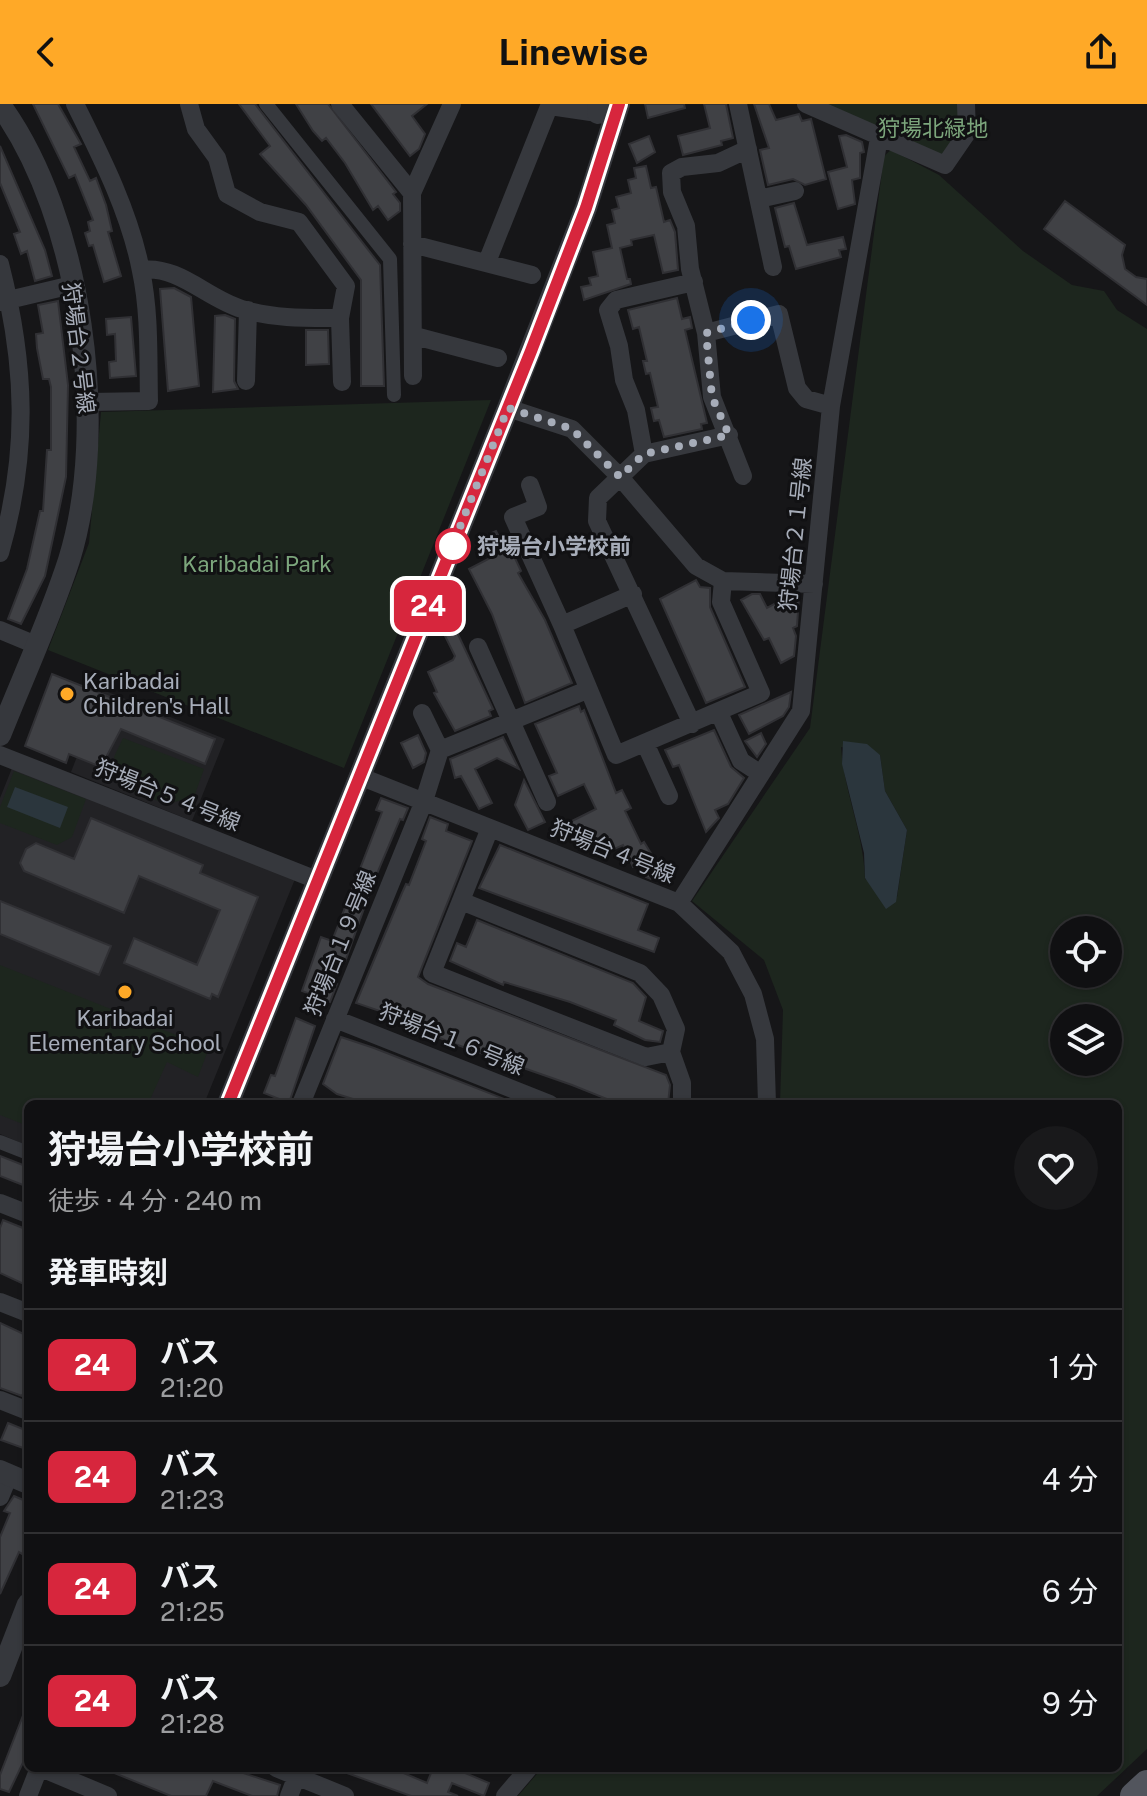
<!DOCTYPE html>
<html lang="ja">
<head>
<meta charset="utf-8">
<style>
  :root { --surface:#101012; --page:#19191b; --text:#f1f3f6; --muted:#9c9d9f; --line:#303032; --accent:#ffa927 }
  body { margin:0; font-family:"Public Sans","Noto Sans JP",sans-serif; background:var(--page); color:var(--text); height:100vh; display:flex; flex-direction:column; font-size:30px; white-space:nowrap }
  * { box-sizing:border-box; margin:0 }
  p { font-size:26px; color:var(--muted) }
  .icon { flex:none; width:44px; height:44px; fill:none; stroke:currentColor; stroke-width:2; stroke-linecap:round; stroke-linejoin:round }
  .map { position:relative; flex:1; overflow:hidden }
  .sheet { position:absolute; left:24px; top:996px; width:1098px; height:672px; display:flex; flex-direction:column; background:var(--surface); border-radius:12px; box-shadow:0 2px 6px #0004,0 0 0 2px var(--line) }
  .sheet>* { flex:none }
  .badge { padding:0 16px; border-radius:12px; font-size:28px; line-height:52px }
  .fabs { position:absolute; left:1050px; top:812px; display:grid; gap:16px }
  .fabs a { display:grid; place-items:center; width:72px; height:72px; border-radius:50%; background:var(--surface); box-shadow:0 2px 6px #0004,0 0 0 2px var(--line); font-size:40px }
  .you { position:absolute; width:40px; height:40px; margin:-20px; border:6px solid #fff; border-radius:50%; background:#1a73e8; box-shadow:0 0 0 12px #1a73e833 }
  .map>.badge { position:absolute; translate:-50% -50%; box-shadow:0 0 0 4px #fff }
  h2 { padding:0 24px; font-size:30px; line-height:72px }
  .round { display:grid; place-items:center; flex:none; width:84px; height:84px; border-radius:42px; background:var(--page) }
  .head { display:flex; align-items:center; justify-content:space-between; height:136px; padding:0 24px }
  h1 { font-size:38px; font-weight:700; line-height:60px }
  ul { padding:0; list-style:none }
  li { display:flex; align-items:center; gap:24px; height:112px; padding:0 24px; border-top:2px solid var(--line) }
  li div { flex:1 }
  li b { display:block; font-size:30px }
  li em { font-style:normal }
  li .badge { min-width:88px; font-weight:700; text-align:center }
  header { display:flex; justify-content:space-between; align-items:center; height:104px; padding:0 24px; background:var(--accent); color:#111; font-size:36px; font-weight:700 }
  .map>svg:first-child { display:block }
</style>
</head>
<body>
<header><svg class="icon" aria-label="back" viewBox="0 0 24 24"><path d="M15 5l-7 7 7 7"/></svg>Linewise<svg class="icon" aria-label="share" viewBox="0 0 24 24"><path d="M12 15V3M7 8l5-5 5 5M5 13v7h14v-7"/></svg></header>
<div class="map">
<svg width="1147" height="1692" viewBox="0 0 1147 1692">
  <rect width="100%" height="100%" fill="#161618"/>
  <path fill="#222225" d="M103 586 225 635 192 717 71 668Z
    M12 664 295 775 204 1000H28V1042L0 1030V694Z"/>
  <path fill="#1d261e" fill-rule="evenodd" d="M821 0H961L963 26 941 55Z
    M891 46 939 71 1023 147 1072 181 1104 187 1117 206 1147 225V1645L1097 1692H518L542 1664H1118V1000H780L783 906 764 856 692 797 810 624 884 52ZM841 643 880 651 885 687 907 726 897 793 865 775C864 730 844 688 841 643ZM1064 826H1108V870H1064ZM1064 914H1108V958H1064Z
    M491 296 344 664 48 546 89 439 101 308Z
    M123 634 204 665 194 693 167 700 125 685 114 653Z
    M14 667 86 695 72 733 57 741 0 719V703Z
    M0 861 209 944 198 973 167 958 148 1000H28V1022L0 1011Z"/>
  <path fill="#2b363d" d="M843 637 867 640 880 651 885 687 907 726 896 798 886 805 865 774 864 749 842 660Z
    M15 683 68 703 60 724 7 703Z"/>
  <path fill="#404145" stroke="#303034" stroke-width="2" d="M33 0H58L81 40 74 43 90 77 96 74 106 101 112 127 108 128 121 172 104 178 93 141 89 142 85 129 90 127 88 118 93 116 75 71 69 74Z
    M239 0H255L380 161 384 282H361V176L306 101 260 50 270 42Z
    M296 0H328L396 88 393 90 400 99V107L388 116 378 102 373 106 345 59 326 34 322 37 313 27Z
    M371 0H427L412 12 425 30 419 45 410 52Z
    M645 0H684L685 4 648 14Z
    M704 0H726L733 34 721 37 722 41 683 51 678 32 710 24Z
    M754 0H769L776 16 799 10 802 17 811 15 826 75 805 81 793 75 768 81 760 46 769 44Z
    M846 31 862 38 864 48 860 49V74L852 76 855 100 838 105 828 68 847 63 839 32Z
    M649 32 655 48 637 59 629 40Z
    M0 42 45 146 52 172 35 177 27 147 21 150 14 130 20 128 0 79Z
    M646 62 651 84 656 83 664 118 670 116 675 128 678 166 663 169 654 131 631 136 632 141 620 144 627 175H630L631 180 584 196 581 183 591 181 589 174 598 172 593 148 612 144 607 121 615 119 612 106 619 104 616 93 631 89 628 76 636 74 634 64Z
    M1065 97 1125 141 1122 151 1125 165 1136 173 1147 175V201L1044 125Z
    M794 99 807 141 843 133 846 145 839 146 841 153 796 165 789 142 785 143 775 104Z
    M174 184 191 193 199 282 168 287 160 185Z
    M677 194 682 215 690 213 692 224 685 226 707 319 701 320 702 325 664 333 659 316 654 317 651 304 658 303 650 269 646 270 643 257H647L639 223 633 225 628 206Z
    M58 197 68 281 66 373 45 472 21 520 8 515 27 465 40 407H43L47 346H51V283L49 275H43L37 244 36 230 43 229 38 201Z
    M225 211 235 215 234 277 238 285 213 288 215 212Z
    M131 213 136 272 110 274 109 258 116 257 115 230 107 231 106 215Z
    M306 226H328L329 260 306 261Z
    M496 427 502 439 507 437 521 467 518 469 545 516 572 579 525 599 492 510 469 465 494 452 485 432Z
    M696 476 700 483 710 484V503L745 583 706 599 660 495Z
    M752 490H760L767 504 791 491 799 492 797 522 793 524 796 532 794 552 781 559 769 534 764 536 741 496Z
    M456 526 493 605 489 607 491 612 455 627 434 589 437 588 428 568 453 556 455 552 445 532Z
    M52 570 215 635 205 660 121 625 101 663 69 650 66 659 25 642Z
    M791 588 789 603 783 612 749 630 739 611Z
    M579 602 581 608 584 606 616 689 622 686 631 704 625 707 641 740 644 738 655 756 661 770 651 775 646 773 640 760 633 763 623 741 601 751 596 742 588 746 570 718 596 705 584 680 558 692 549 672 557 669 535 620Z
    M714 626 731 663 744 674 728 700 715 706 719 714 706 728 679 661 673 663 665 646Z
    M761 629 766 640 757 653 745 637Z
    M418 631 426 649 424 658 413 664 401 639Z
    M503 633 519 665 497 654 475 665 492 699 479 705 461 672 455 674 450 655Z
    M524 676 545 718 528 726 515 701Z
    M381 694 408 704 403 716 400 715 373 779 345 858 339 856 330 878 337 880 330 898 302 887 321 833 332 837 382 708 376 706Z
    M430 713 448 720 446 727 472 737 418 873 428 880 666 971 670 981 668 1000H611L612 997 572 981 449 938 417 924 418 920 356 899 402 789 406 780 409 781 426 737 422 735Z
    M91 714 203 761 200 769 258 793 218 893 212 890 210 895 124 859 134 834 197 861 220 806 139 772 124 809 24 767 20 759 26 745 36 739 74 755Z
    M500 741 648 800 638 826 659 834 654 848 479 784Z
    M0 797 111 842 99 871 0 830Z
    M477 816 633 879 646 893 639 917 663 927 660 938 645 936 614 921 616 916 570 898 504 878 503 881 450 857 457 839 466 843Z
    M296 914 315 922 289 999 264 989 271 971 275 972Z
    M341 933 374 944 517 1000H369L337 990 323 980Z
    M0 1052 28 1063V1083L0 1072Z
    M3 1116 28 1126V1182L0 1169V1124Z
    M0 1219 28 1232V1277L22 1292 0 1284Z
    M8 1319 28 1327 23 1344 1 1336Z
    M14 1392 28 1398V1437L22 1450 19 1448 0 1490V1433L10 1409 4 1407Z
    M27 1601 28 1648 9 1688 0 1685V1671Z
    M102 1664H245L243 1669 280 1681 277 1692H252L213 1677 206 1692H171Z
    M333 1664H392L427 1679 433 1664H467L465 1669 489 1679 484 1692 452 1679 448 1688 458 1692H411Z"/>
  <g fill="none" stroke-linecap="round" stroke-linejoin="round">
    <path stroke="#36383d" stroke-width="14" d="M266 0 390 155 394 291
      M0 1038 28 1049"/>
    <path stroke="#36383d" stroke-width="18" d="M75 0C101 52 130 109 141 167 150 209 148 254 149 297L90 298
      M189 0 196 25 217 54 227 90 260 108 299 118 346 182 340 214 342 278
      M340 0 412 89
      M738 0 773 163
      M806 0 945 61 967 29 966 0
      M550 2 611 11
      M759 95 795 87
      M412 140 532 171
      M487 158 550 0
      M0 160C26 261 29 349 0 449
      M141 166C179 161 206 194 242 205 275 215 307 214 340 214
      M0 198 72 181
      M706 229 779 210 797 284 806 295 831 302
      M415 232 498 254
      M413 272 412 89 452 0
      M246 277 248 206
      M508 304 572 325 620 373 696 462 723 477 814 480
      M644 350 636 306 624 276 619 242 608 206 616 196 694 178
      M743 372 712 293 706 229 690 165 686 122 672 88 671 69 682 63 718 59 748 45
      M530 381 538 403 513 413 562 521
      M633 490 562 521 616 651 761 589 721 498 723 477
      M0 526 36 541
      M478 543 547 698
      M422 609 440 646
      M719 609 741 657 761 670
      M692 620 597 417 598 394 644 350 729 331
      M645 639 669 692
      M0 651 317 776
      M359 672 679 799 731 848 753 890 765 935 767 1000
      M490 724 432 869 646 953 671 948
      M461 797 640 869 661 891 676 925 671 948 682 979V1000
      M679 799 801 607 831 302 879 34
      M335 915 550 1000
      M301 1000 424 697 440 646 587 586
      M0 1099 28 1110
      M0 1198 28 1209
      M0 1296 28 1307
      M0 1393 9 1371
      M41 1664 108 1692
      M276 1664 345 1692
      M28 1692 39 1664
      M289 1692 300 1664
      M505 1692 529 1664"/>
    <path stroke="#36383d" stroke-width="22" d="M0 1C82 113 110 324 69 456 50 515 23 573 0 631
      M598 9 599 0
      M228 1000 508 304 586 104 619 0
      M0 1367 28 1379
      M0 1572 28 1500"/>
    <path stroke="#52555d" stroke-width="28" d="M1134 1692 1147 1680"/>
  </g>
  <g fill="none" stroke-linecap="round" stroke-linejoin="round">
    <g stroke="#fff" stroke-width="18">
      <path id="line" d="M228 1000 531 247 586 104 619 0"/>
    </g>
    <use href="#line" stroke="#d7263d" stroke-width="12"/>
    <path stroke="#a7adb9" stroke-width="8" stroke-dasharray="0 14.4" d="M453 442 451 445 508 304 572 325 620 373 644 350 729 331 712 293 706 229 751 216"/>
  </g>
  <circle fill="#fff" stroke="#d7263d" stroke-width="4" cx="453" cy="442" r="16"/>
  <g fill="#ffa927" stroke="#111113" stroke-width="3">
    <circle cx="67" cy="590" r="8"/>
    <circle cx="125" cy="888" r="8"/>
  </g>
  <g text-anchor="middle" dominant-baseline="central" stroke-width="6" stroke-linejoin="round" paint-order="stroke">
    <g font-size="22" fill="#7ca67c" stroke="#111113">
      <text x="933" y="24">狩場北緑地</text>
      <text x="257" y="460">Karibadai Park</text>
    </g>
    <g font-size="22" fill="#a7adb9" stroke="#111113">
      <text transform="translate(79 244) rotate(83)">狩場台２号線</text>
      <text transform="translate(795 430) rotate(-84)">狩場台２１号線</text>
      <text transform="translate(168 691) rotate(22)">狩場台５４号線</text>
      <text transform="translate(613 747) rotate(22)">狩場台４号線</text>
      <text transform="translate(340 839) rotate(-68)">狩場台１９号線</text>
      <text transform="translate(452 935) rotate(22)">狩場台１６号線</text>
    </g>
    <g font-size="22" font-weight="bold" fill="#a7adb9" stroke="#111113" text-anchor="start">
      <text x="477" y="442">狩場台小学校前</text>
    </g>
    <g font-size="22" fill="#a7adb9" stroke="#111113" text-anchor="start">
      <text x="83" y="577">Karibadai<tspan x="83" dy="25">Children's Hall</tspan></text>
      <text x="125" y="914" text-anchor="middle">Karibadai<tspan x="125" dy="25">Elementary School</tspan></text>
    </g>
  </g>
</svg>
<div class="fabs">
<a><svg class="icon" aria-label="locate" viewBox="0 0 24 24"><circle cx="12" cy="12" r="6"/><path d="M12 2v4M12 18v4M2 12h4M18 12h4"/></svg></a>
<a><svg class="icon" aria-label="layers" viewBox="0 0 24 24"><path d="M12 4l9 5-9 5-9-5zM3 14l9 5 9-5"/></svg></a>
</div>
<div class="you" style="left:751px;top:216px"></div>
<b class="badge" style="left:428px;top:502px;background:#d7263d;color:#fff">24</b>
<section class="sheet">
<div class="head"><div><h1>狩場台小学校前</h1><p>徒歩 · 4 分 · 240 m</p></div><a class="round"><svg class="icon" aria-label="heart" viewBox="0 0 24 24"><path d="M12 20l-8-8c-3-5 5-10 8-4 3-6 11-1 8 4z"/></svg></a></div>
<h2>発車時刻</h2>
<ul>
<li><span class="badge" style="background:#d7263d;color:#fff">24</span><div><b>バス</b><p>21:20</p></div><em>1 分</em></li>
<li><span class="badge" style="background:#d7263d;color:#fff">24</span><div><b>バス</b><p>21:23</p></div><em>4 分</em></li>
<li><span class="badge" style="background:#d7263d;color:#fff">24</span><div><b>バス</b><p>21:25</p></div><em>6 分</em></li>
<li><span class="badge" style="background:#d7263d;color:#fff">24</span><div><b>バス</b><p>21:28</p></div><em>9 分</em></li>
</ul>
</section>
</div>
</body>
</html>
